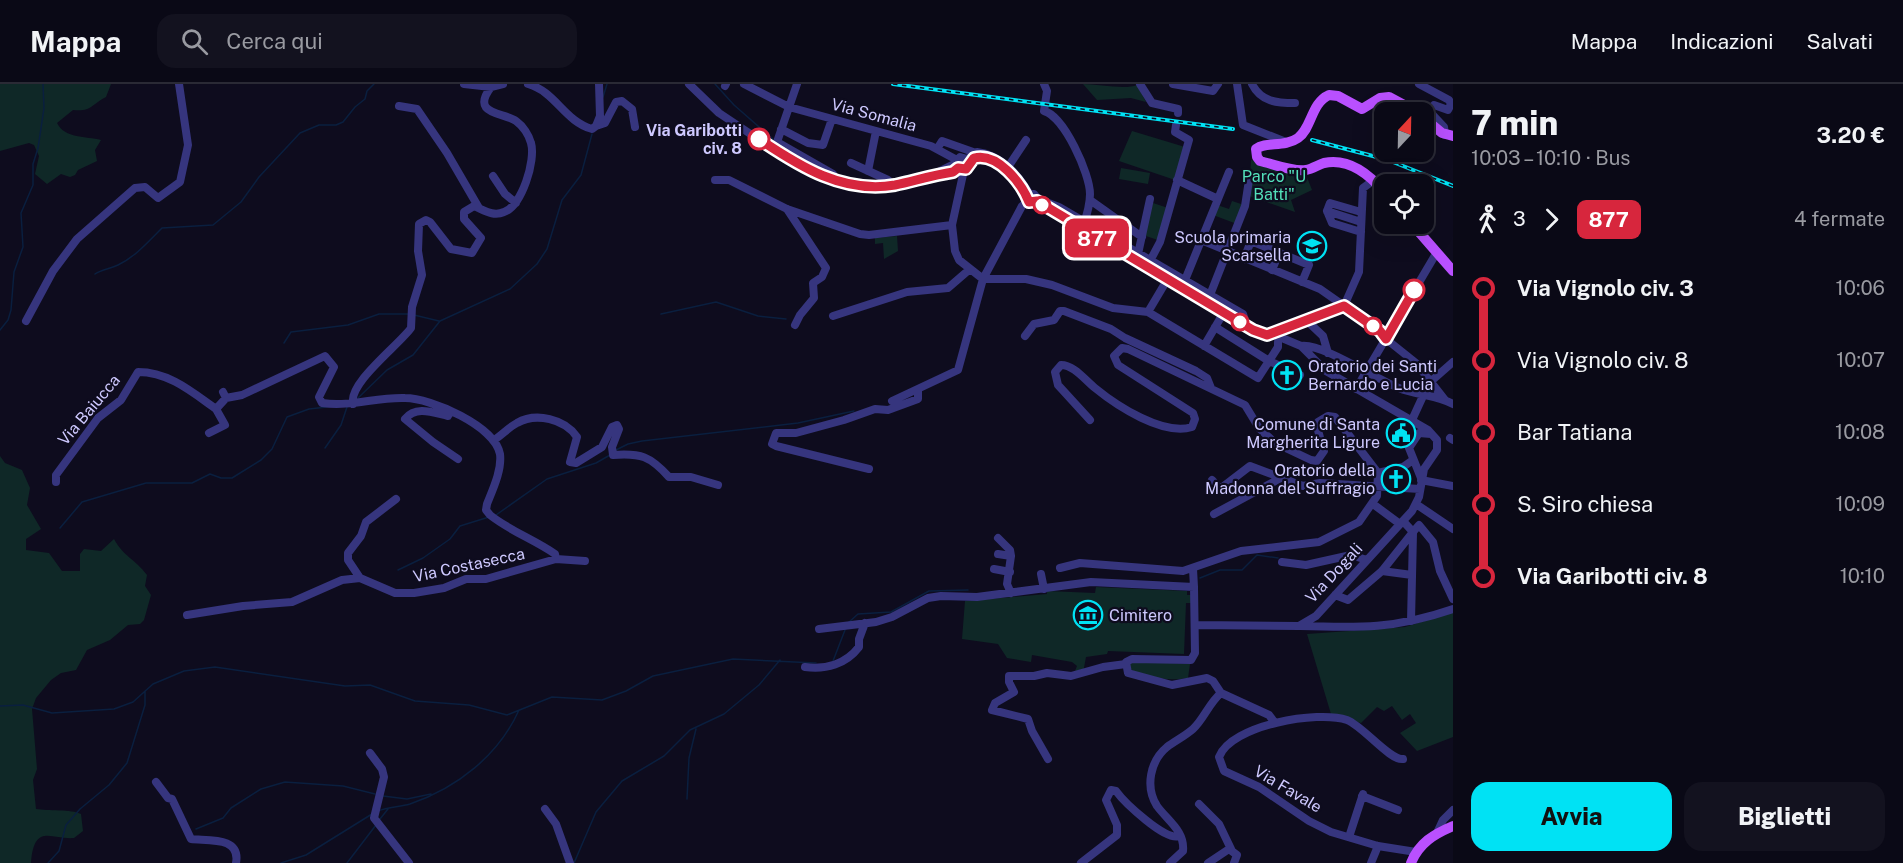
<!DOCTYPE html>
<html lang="it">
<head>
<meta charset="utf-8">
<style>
  :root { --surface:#0a0916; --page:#13121f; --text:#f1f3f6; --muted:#999aa1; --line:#2a2a35; --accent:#00e2f4 }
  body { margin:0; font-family:"Public Sans",sans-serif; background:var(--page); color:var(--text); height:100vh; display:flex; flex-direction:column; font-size:22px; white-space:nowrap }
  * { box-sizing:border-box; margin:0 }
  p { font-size:20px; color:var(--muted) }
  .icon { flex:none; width:33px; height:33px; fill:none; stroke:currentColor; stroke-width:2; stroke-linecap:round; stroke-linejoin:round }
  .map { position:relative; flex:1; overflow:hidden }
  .drawer { display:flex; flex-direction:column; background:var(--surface); width:450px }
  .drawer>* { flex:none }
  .badge { padding:0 12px; border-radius:9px; font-size:21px; line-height:39px }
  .needle { width:39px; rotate:22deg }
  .fabs { position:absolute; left:1374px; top:18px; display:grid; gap:12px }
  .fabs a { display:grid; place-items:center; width:60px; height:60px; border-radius:12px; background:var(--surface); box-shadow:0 6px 24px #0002,0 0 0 2px var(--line); font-size:30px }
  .map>.badge { position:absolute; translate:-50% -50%; box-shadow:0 0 0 3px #fff }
  .legs { display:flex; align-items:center; gap:9px; height:66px; padding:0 18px; font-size:20px }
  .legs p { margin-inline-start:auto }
  .overview { display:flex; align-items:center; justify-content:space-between; height:102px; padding:0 18px }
  h1 { font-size:33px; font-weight:800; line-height:45px }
  .button { display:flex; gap:12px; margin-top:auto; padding:12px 18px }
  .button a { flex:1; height:69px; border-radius:18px; background:var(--accent); color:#111; font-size:24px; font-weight:800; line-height:69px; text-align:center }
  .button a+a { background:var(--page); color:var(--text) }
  ul { padding:0 18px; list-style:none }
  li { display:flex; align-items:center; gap:21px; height:72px; font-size:22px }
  li i { display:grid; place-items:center; width:9px; height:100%; margin:0 8px; background:currentColor }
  li i::after { content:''; width:15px; height:15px; margin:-8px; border:4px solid; border-radius:50%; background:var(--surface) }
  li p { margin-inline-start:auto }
  li:first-child i { background:linear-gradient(#0000 50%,currentColor 0) }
  li:last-child i { background:linear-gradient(currentColor 50%,#0000 0) }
  header { display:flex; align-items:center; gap:36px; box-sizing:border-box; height:84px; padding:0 30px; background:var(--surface); border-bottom:2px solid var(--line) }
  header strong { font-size:28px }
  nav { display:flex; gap:33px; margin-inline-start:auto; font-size:21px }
  .search { width:420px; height:54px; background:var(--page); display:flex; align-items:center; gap:15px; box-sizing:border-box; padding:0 21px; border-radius:18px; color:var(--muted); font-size:22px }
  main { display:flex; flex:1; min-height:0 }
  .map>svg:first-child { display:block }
</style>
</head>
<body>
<header>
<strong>Mappa</strong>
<div class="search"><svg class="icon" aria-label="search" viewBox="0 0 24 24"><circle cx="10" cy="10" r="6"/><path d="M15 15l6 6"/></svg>Cerca qui</div>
<nav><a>Mappa</a><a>Indicazioni</a><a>Salvati</a></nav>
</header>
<main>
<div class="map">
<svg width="1453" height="779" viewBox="0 0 1453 779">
  <rect width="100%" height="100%" fill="#0e0c1e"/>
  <path fill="#0f2827" d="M0 0H111L106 13C91 21 91 28 73 26L57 39C65 55 86 52 101 56L95 66 97 77 78 86 75 91 70 93 61 90 47 100 35 90 39 72 34 61 29 59 0 67Z
    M1083 0C1098 0 1125 6 1137 1L1146 18 1131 14 1097 16Z
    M1132 47 1185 63 1175 96 1119 77Z
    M1251 76 1305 88 1312 106 1291 116 1295 128 1249 112Z
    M1121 84 1150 89 1148 100 1119 95Z
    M1232 117 1244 121 1237 140 1213 131 1217 121 1229 125Z
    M1153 119 1168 124 1158 156 1143 151Z
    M897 152 898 167 884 175 883 159 875 160V154Z
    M0 372 5 379 22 386 30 404 27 421 41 445 26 455V466L49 469 62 487H80V470L84 465 101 467 114 455C123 472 135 475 147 491L145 502 151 511 144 536 140 540 128 541 110 556 87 566 76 586 61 589 51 596 36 614 32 625 37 685 33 696 36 725C48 727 71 725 81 730L83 747 74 754C52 756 34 738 31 779H0Z
    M1096 503 1187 507V511H1192V519H1186L1184 570 1108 567 1107 570 1086 573 1083 589 1075 587 1077 582 1072 578 1032 571 1031 578 1007 574 998 560 962 555 965 517 1047 510V507L1095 509Z
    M1453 528V653L1417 667 1400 649 1416 639 1410 630 1402 636 1392 622 1384 627 1377 623 1361 639 1331 630 1307 550 1405 543Z
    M1135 577 1190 580 1188 594C1171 597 1142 595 1129 584V580Z"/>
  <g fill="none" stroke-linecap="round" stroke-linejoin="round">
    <path stroke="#0a1f3f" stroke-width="1.5" d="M715 0 734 21 773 55
      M603 13 607 0
      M95 190C102 185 110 185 118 181 135 173 148 158 162 144L213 141 241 118 259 93 300 49 319 41H336L343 38 355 23 365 15 367 7 374 0
      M661 230 716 218 758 232 786 235
      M414 231 439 237
      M0 246 8 236 11 226 14 188 23 163 21 129 33 101V80L38 64 44 24 43 0
      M284 259 291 248 348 241 379 230H409
      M358 314 387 286 413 271 440 237 510 205 537 180 547 165 562 116 581 91 592 50
      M325 364 341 341 347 323
      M616 366 628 360 642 357 798 339 854 327
      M496 431 547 395 596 379 610 371
      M60 444 82 418 146 399H192L210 390 221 394H232L261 376 272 365 287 333 309 325 327 323
      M398 486 423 474 450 455 460 442 489 433
      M1200 494 1220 486H1242L1257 471 1278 474
      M848 539 858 530 891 528 929 507 968 506
      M833 577 845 546
      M0 622 23 621 52 629 114 625 133 618 153 600 184 587 215 583 345 602 370 601 415 617 469 621 507 631 552 613 602 616 626 607 653 592 733 575 816 579
      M383 712 407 715 431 710
      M687 715 689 674 696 645
      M378 727C388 723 400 723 410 720 457 704 499 671 519 626
      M380 735 388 725
      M196 745 223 734 231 724 261 705 285 698 343 702 375 710
      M48 779 59 767 66 741 80 725 109 701 127 679 145 621V607
      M281 779 306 771 372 730
      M347 779 376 741
      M574 779 596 728 622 697 664 672 690 646 724 630 759 601 780 576"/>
    <path stroke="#36357e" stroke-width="8" d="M464 0 491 3 503 0
      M528 0C556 8 564 37 592 45L596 42 600 32 599 0
      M689 0 719 29 779 69 803 84 845 100 893 101 953 88 958 84
      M744 0 789 23 931 62 957 76
      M797 0 777 58 833 90
      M1044 0 1047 7 1044 27C1064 32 1090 90 1090 110 1090 121 1087 131 1083 142
      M1140 0 1152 19 1178 25V29
      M1173 0 1213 7 1218 0
      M1237 0 1243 41 1286 58
      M1252 0C1261 18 1277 19 1295 19
      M1419 0 1449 16 1451 20 1448 26 1434 21 1429 27 1444 43 1445 51
      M725 2 726 0
      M399 22 417 25 447 69 479 124
      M596 42 605 39 616 18 622 17 632 25 635 43
      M781 45 808 59 823 61 832 35
      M937 65 942 57 976 69
      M851 79 888 96
      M1008 83 1026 56
      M964 86 952 141 955 167 959 176 983 195H1026L1052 201 1113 224 1148 228 1258 294 1278 263V258
      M868 87 876 47
      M940 87 956 79 960 73 967 75 977 68C1001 71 1019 91 1030 111
      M493 92 505 110 516 119
      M715 96H729L787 125 860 150 869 151 952 141
      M1177 96 1218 115
      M1030 111 1034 110 1038 115 1059 123 1243 230 1247 242
      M1090 116 1142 153
      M1037 117 1253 246 1270 252
      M787 125 826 184 822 193 813 199 814 214 800 231 795 241
      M1327 127 1332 139 1361 148
      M1361 138 1327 127 1330 119 1361 128
      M1201 156 1320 205 1380 247 1386 255 1416 279 1445 316
      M1138 170 1150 115
      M1244 175 1251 157 1309 181 1302 198
      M1150 177 1160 158 1189 56 1175 48 1176 41
      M1272 186 1279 169
      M1183 201 1229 88
      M1210 211 1245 122 1249 96
      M1344 222 1359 188 1363 104 1374 96
      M1148 228 1167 196
      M833 232 907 208 948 204 970 185
      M1305 235 1323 252 1328 269
      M26 237 53 187 77 155 135 104 145 103 158 114 180 98 188 61 179 0
      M1215 243 1269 277 1300 291
      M1281 248 1297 238 1344 222
      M1025 252 1034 240 1054 236 1060 227H1064L1111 245 1125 254 1196 287 1207 294 1211 304
      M1204 262 1224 228
      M1301 262C1320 258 1378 296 1399 304 1416 311 1437 311 1453 320
      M1356 305 1437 168
      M223 308 226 314 242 311 325 272 334 283 319 313 322 319C352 323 375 313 405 314 431 314 495 342 500 370 502 386 493 405 487 420L486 426 490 431C510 447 535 456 555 470L556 475
      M892 317 958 286 983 195 1022 122 1028 117
      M353 320C348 299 399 261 411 244L412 223 422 191 418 167 419 140 426 136 430 138 451 165 472 169 481 154 464 135V128L474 122C484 126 493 133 504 128 522 122 536 76 531 59 529 51 523 42 516 37 503 28 470 31 491 3
      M450 327 448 332C434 329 416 321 405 335L433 358 458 375
      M1090 336 1058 301 1055 288 1061 281C1074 281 1085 296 1095 304 1117 322 1163 352 1192 343L1195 335 1193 329 1118 281 1114 272 1122 264 1128 265 1245 321 1259 344 1275 359 1311 376 1317 377 1324 367 1317 343 1318 338 1328 332 1335 333 1378 389
      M1412 336 1429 299 1453 278
      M209 349 225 341 216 325
      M1450 354 1453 356
      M494 356C502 351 509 343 517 339 536 328 565 335 577 353L570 378 576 379 602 363 612 343 617 341 619 345 612 363 613 371C641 369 650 372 669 393H691L718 401
      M869 385 776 362 772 360 776 349H796L844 336 875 325 888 326 918 315V307
      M1378 389 1403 383 1413 376
      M1421 394 1409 364 1419 349 1431 350
      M1212 396 1220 405 1250 382 1303 402 1320 399 1420 405
      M1421 396 1453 402
      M56 398V391L98 334 121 316 138 288C169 288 192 308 216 325L226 314
      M1373 420 1400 440
      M1416 420 1453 445
      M1214 430 1279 395
      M1403 437 1413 448 1419 441 1433 458 1440 487 1453 515
      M998 454 1010 466 1011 472
      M998 470 1011 472 1007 500 1011 509
      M1282 478 1306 481 1351 471 1367 476
      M1060 484 1080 479 1183 487 1241 467 1319 458 1359 438 1377 412 1378 389
      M994 485 1010 488
      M1382 487 1412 491
      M1041 490 1044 505
      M360 494 348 476V469L361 452 366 438 396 415
      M1194 503 1195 569 1191 576 1132 575 1126 578 1128 589 1172 601 1207 594 1213 597 1221 609
      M1335 511 1348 516 1382 487 1413 448
      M187 531 243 522 292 518 342 496 360 494 395 509H414L444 504 466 495H486L556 475 585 477
      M1411 537 1413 449
      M1195 541 1299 542 1316 532 1412 427 1419 413 1424 385 1437 366V356L1428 346 1326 287 1301 262 1282 254
      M1300 542C1360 544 1395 545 1453 525
      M819 545 876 538 892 533 928 514 941 512 977 513 1091 498 1194 503 1193 485
      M805 583C826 586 846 580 859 563V555L865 539
      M1221 609 1269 631 1275 639
      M370 669 382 685 384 693 374 734 409 779
      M1048 675 1032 647 1028 635 992 626 995 619 1014 608 1009 598V592H1034L1047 589 1071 592 1103 583 1126 580
      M1403 675C1390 677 1363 642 1347 636 1318 626 1231 641 1219 673L1224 687 1259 703 1309 737 1331 748 1378 762 1416 768
      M156 698 168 714 172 715 191 755C208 757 241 752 236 779
      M1362 712 1398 726
      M1199 720 1219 740 1231 765
      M545 725 556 740 570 779
      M1437 749 1443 736 1453 726
      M1349 753 1363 710
      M1081 779 1117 751V741L1106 716 1111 706 1116 707C1124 718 1166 758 1179 752
      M1170 779 1183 767C1185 747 1168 737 1157 722 1145 703 1150 677 1167 663 1175 657 1185 652 1193 645 1204 635 1209 619 1221 609
      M1208 779 1229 765 1237 771 1234 779
      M1371 779 1378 762"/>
    <path stroke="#b950ff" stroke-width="10" d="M1424 34 1442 49 1453 52
      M1384 108C1369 90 1348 74 1324 79 1318 81 1312 85 1306 86 1293 88 1273 80 1260 77L1257 73 1256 65C1266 57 1284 64 1298 54 1312 44 1311 19 1329 11L1338 12 1362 25 1380 14 1389 13 1417 28
      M1412 140 1453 187
      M1411 779C1419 759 1434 750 1453 742"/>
    <g stroke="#00e2f4" stroke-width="4">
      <path id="rail" d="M893 0 1233 45
        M1312 56 1388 76 1453 102"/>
    </g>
    <use href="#rail" stroke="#0e0c1e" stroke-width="1.5" stroke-dasharray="4.5" stroke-linecap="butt"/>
  </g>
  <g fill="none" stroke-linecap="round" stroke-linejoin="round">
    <g stroke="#fff" stroke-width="14">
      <path id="line-1" d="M759 55C799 82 843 110 895 101 914 97 933 91 953 88L958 84 966 85 974 74C998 68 1022 100 1029 118L1037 117 1253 246 1267 251 1344 222 1380 247 1386 255 1414 206"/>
    </g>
    <use href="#line-1" stroke="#d7263d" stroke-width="9"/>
  </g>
  <defs>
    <g id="school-ring" transform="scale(1.5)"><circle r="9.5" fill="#0e0c1e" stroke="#00e2f4" stroke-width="1.5"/><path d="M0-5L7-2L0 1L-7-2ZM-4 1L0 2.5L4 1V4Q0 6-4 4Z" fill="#00e2f4"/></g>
    <g id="church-ring" transform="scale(1.5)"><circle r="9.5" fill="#0e0c1e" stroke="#00e2f4" stroke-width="1.5"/><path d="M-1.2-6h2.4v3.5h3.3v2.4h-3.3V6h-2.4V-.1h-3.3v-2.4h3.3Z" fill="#00e2f4"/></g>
    <g id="civic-ring" transform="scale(1.5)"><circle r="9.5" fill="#0e0c1e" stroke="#00e2f4" stroke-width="1.5"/><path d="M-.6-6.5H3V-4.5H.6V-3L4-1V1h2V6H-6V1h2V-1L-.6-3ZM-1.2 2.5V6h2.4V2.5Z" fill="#00e2f4"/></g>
    <g id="museum-ring" transform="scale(1.5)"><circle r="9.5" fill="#0e0c1e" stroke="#00e2f4" stroke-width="1.5"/><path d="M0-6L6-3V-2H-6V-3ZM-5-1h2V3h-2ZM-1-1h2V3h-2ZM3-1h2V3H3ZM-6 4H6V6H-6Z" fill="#00e2f4"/></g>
  </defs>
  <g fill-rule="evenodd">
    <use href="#school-ring" x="1312" y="162"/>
    <use href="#church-ring" x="1287" y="291"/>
    <use href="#civic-ring" x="1401" y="349"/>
    <use href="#church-ring" x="1396" y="395"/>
    <use href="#museum-ring" x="1088" y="531"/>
  </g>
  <g fill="#fff" stroke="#d7263d" stroke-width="3">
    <circle cx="759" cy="55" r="10"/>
    <circle cx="1042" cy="121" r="8"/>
    <circle cx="1414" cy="206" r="10"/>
    <circle cx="1240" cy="238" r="8"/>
    <circle cx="1373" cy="242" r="8"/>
  </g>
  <g text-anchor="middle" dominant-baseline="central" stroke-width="4.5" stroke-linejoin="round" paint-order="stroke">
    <g font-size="16" fill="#cec9ff" stroke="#0e0c1e">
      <text transform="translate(874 31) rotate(15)">Via Somalia</text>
      <text transform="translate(89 326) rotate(-50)">Via Baiucca</text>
      <text transform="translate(469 481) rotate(-12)">Via Costasecca</text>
      <text transform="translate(1334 489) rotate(-47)">Via Dogali</text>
      <text transform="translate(1288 705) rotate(31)">Via Favale</text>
    </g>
    <g font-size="16" font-weight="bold" fill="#cec9ff" stroke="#0e0c1e" text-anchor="end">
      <text x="742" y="46">Via Garibotti<tspan x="742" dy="18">civ. 8</tspan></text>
    </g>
    <g font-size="16" fill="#53e0ba" stroke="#0e0c1e">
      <text x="1274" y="92">Parco "U<tspan x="1274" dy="18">Batti"</tspan></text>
    </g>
    <g font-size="16" fill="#cec9ff" stroke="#0e0c1e" text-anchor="end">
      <text x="1291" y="153">Scuola primaria<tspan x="1291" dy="18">Scarsella</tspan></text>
      <text x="1308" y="282" text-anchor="start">Oratorio dei Santi<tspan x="1308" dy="18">Bernardo e Lucia</tspan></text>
      <text x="1380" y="340">Comune di Santa<tspan x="1380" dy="18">Margherita Ligure</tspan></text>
      <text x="1375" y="386">Oratorio della<tspan x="1375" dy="18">Madonna del Suffragio</tspan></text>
      <text x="1109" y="531" text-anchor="start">Cimitero</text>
    </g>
  </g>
</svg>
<div class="fabs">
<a><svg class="needle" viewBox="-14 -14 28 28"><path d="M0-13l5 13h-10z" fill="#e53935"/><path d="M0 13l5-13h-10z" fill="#999aa1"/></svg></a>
<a><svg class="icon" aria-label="locate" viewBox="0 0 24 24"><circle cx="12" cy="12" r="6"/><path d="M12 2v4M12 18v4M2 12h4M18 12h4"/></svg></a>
</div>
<b class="badge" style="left:1097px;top:154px;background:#d7263d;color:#fff">877</b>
</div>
<section class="drawer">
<div class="overview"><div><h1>7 min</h1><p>10:03 – 10:10 · Bus</p></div><b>3.20 €</b></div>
<div class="legs"><svg class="icon" aria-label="walk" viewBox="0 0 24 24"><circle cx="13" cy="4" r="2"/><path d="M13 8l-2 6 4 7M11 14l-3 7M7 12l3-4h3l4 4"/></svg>3<svg class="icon" aria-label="forward" viewBox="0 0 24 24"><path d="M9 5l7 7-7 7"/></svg><b class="badge" style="background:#d7263d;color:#fff">877</b><p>4 fermate</p></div>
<ul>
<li><i style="color:#d7263d"></i><b>Via Vignolo civ. 3</b><p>10:06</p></li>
<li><i style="color:#d7263d"></i><span>Via Vignolo civ. 8</span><p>10:07</p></li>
<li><i style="color:#d7263d"></i><span>Bar Tatiana</span><p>10:08</p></li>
<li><i style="color:#d7263d"></i><span>S. Siro chiesa</span><p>10:09</p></li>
<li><i style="color:#d7263d"></i><b>Via Garibotti civ. 8</b><p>10:10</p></li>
</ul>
<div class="button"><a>Avvia</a><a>Biglietti</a></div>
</section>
</main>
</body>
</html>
